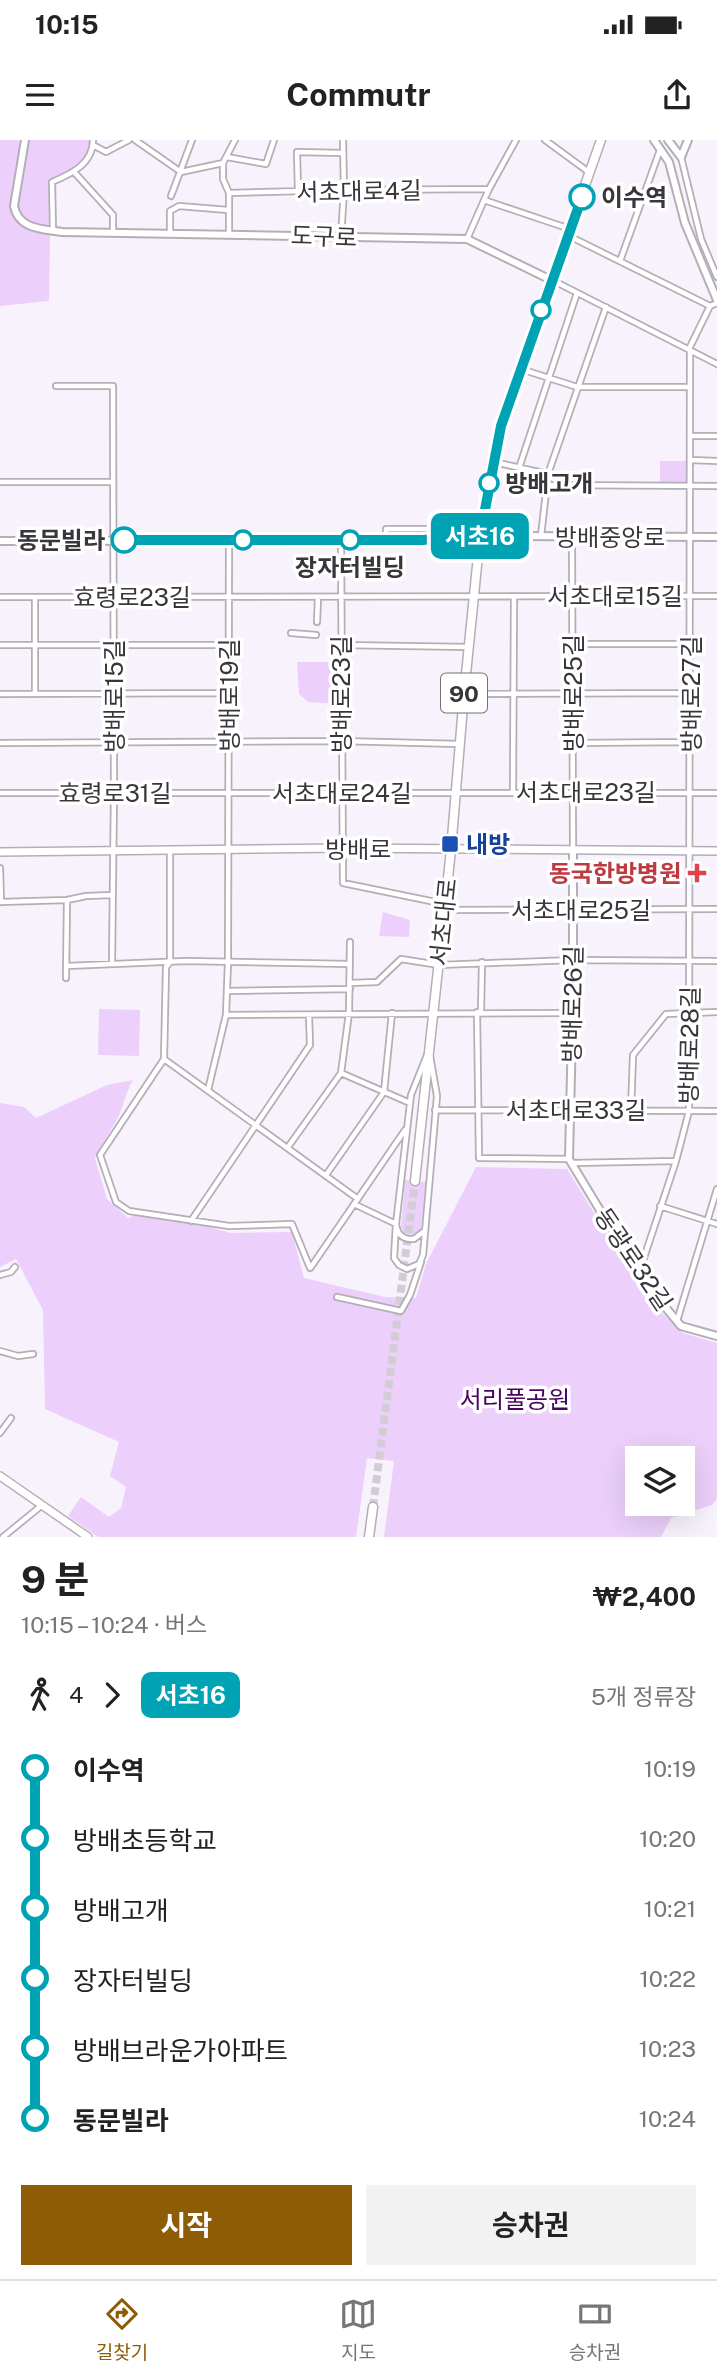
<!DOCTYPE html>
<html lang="ko">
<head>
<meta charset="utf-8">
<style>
  :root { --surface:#fff; --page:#f2f2f2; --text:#222; --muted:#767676; --line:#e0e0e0; --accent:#8d5c05 }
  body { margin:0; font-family:"Public Sans","Noto Sans KR",sans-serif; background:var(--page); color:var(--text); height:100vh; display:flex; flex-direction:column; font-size:26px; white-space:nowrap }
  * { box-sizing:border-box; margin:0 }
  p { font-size:23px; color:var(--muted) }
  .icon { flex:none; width:38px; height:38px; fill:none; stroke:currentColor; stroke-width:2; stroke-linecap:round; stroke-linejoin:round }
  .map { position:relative; height:1397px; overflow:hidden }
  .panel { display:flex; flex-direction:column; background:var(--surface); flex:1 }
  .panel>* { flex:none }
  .badge { padding:0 14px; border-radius:10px; font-size:24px; line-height:46px }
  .buttons { position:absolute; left:625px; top:1306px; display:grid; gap:14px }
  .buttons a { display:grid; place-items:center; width:70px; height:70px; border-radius:0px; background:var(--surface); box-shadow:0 7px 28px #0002; font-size:35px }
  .map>.badge { position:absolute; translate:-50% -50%; box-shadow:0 0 0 4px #fff }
  .legs { display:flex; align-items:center; gap:10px; height:77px; padding:0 21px; font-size:23px }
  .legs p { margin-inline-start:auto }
  .summary { display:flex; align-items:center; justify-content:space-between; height:119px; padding:0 21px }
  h1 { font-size:38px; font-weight:700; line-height:52px }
  .cta { display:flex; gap:14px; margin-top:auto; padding:14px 21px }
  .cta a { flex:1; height:80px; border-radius:0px; background:var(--accent); color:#fff; font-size:28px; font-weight:700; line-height:80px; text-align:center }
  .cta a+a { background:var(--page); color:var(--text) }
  ul { padding:0 21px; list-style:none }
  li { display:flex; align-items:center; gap:24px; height:70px; font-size:26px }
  li i { display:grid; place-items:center; width:10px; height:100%; margin:0 9px; background:currentColor }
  li i::after { content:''; width:18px; height:18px; margin:-9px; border:5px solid; border-radius:50%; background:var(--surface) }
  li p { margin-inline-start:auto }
  li:first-child i { background:linear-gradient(#0000 50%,currentColor 0) }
  li:last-child i { background:linear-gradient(currentColor 50%,#0000 0) }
  .status { display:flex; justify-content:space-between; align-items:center; height:49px; padding:0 35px; background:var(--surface); direction:ltr }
  .status svg { height:19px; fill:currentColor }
  header { display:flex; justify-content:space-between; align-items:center; height:91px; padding:0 21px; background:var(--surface); font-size:32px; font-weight:700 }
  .tabs { display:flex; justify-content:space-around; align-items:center; height:98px; border-top:2px solid var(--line); background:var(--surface); font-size:19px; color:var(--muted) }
  .tabs a { display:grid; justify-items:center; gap:4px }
  .tabs .active { color:var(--accent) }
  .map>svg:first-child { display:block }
</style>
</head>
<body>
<div class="status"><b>10:15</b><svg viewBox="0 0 49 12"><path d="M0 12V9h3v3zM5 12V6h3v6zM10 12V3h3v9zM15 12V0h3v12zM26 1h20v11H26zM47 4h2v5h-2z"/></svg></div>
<header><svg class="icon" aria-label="menu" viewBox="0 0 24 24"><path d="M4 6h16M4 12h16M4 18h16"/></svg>Commutr<svg class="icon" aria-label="share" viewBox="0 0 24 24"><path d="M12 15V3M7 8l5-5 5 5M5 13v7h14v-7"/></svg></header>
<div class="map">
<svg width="717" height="1397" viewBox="0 0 717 1397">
  <rect width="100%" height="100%" fill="#f8f2fc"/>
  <path fill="#ecd0fb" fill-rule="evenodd" d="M0 0H89C91 21 67 33 51 41L49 161 0 166Z
    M660 321H689V345L660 344Z
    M297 522H338L337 564 308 562 299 554Z
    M383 772 410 780 409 797 379 796Z
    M99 869 140 870 139 916 98 915Z
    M133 940C125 953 123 970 115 983 108 994 102 1005 95 1018L107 1059 128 1078 147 1070 231 1093 292 1092 304 1138 385 1157 416 1158 426 1124 476 1027 567 1029 647 1159 683 1193 717 1203V1359L712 1365 671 1378 661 1397H384L394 1321 367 1318 356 1397H98L68 1376 81 1357 109 1377 121 1368 126 1347 110 1336 119 1302 45 1269 43 1170 16 1119 0 1127V963L24 967 36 978 107 945ZM637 1318H682V1363H637Z
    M405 1040 426 1042 421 1089 414 1095 404 1093 401 1087Z"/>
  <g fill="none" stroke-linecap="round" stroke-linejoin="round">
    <path stroke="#d2ccd5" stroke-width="8" stroke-dasharray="8 4" stroke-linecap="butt" d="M373 1367 415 1041"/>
    <g stroke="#b4aeb7" stroke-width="8">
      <path id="minor" d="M135 0 181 32 223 23
        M545 0 590 33
        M93 5 106 12 129 0
        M227 17 266 24 274 0
        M681 17 701 99 717 137
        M75 33 113 75V93
        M298 51 297 12 343 13
        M229 53 344 50 489 49
        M171 56 192 0
        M484 60 570 89
        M53 90 52 42C71 34 93 24 93 0
        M170 93V71L179 66 228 70
        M229 93V53L223 39V23L235 0
        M569 96 710 166 717 163
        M341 97 344 50 343 0
        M467 99 489 49 516 0
        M620 121 660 10
        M552 140 717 224
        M689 209 710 166
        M521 229 577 247H690
        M56 246H113L114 653 112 823
        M691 296H717
        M691 320 717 321
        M494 322 548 334
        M519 328 577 153
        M0 342H113
        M547 345 717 346
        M541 396 548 334 606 167
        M572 397 573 709
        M341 400 343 743 445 764
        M386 400V389H451
        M0 457 717 456
        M35 457V554
        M317 482 318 457
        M291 493 316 495
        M572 504H691
        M0 505H229
        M341 505 469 507
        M0 554 228 553
        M464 554 691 553
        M0 603 341 601 460 604
        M573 603 691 602
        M513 652 514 456
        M0 653H717
        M170 710V822L166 827 164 919 100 1015 116 1062 129 1071 229 1086 292 1084 310 1128
        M0 728 1 762
        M0 762 67 760 86 756 112 755
        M445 770 717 769
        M66 826 186 821 350 824
        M66 838 67 760
        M350 843 377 842 401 819 439 825 573 820 717 821
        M227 851 350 849
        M477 872 479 1018 569 1019
        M481 872 482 822
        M226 875 573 873
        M429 910 437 956 423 1115 419 1124 407 1129 399 1125 394 1118 396 1084 411 955Z
        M164 919 358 1059
        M341 933 410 963
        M208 950 226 875 228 822 229 400
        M435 970 717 971
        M631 970 633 915 666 874 717 872
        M288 1007 341 933 349 873 350 802
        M572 1023 676 1021
        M326 1035 384 952 392 873
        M354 1064 396 1084C397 1094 403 1100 414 1099L423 1092
        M660 1066 717 1084
        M191 1081 310 905 309 876
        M311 1127 405 990
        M639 1133 676 1021 689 971 690 210
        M0 1135 11 1132 15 1127
        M337 1157 401 1171 410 1155 421 1122
        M677 1181 717 1049
        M0 1211 18 1216 33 1214
        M0 1293 11 1278
        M3 1397 41 1366"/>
    </g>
    <g stroke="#b4aeb7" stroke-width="10">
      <path id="tertiary" d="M25 0 14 66C18 89 42 89 62 92L467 99 551 140
        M654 0 669 22 685 83 717 160
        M668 0 681 17
        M681 17 688 0
        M0 401 422 400 480 396 717 397
        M573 709V847L569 1019 641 1138 681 1186 717 1196"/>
    </g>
    <g stroke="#b4aeb7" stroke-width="10">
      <path id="secondary" d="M0 712 341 708 717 711
        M0 1336 88 1397"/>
    </g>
    <g stroke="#b4aeb7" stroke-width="11">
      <path id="primary" d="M415 1041 451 710 464 554 480 396 493 321 504 274 601 0
        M369 1397 373 1367"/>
    </g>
    <use href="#minor" stroke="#fff" stroke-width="4.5"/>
    <use href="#tertiary" stroke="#fff" stroke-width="6"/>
    <use href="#secondary" stroke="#fff" stroke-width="7"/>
    <use href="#primary" stroke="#fff" stroke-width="8"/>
  </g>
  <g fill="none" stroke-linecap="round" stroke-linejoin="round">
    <g stroke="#fff" stroke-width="16">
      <path id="line-1" d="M124 400H422L480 396 501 286 582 57"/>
    </g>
    <use href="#line-1" stroke="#00a3b4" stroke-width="10"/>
  </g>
  <g fill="#fff" stroke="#00a3b4" stroke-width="3.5">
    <circle cx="582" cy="57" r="12"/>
    <circle cx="541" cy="170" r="9"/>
    <circle cx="489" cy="343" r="9"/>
    <circle cx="124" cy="400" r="12"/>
    <circle cx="243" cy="400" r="9"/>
    <circle cx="350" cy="400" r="9"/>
  </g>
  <rect fill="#1a4fb4" stroke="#fff" stroke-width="2.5" x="441" y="695" width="18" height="18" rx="3.5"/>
  <path fill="#e0444e" stroke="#fff" stroke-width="2.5" d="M693.5 722.5h7v7h7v7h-7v7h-7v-7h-7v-7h7z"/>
  <g text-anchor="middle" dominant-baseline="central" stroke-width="7" stroke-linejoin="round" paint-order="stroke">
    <rect fill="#fff" stroke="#747275" stroke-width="2" x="441" y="533.5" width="46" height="39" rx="5"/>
    <g font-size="23" font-weight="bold" fill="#38363a">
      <text x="464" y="553">90</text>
    </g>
    <g font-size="24" fill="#38363a" stroke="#fff">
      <text transform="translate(359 51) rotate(-1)">서초대로4길</text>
      <text transform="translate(324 96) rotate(2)">도구로</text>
      <text x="610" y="397">방배중앙로</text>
      <text x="615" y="456">서초대로15길</text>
      <text x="132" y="457">효령로23길</text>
      <text transform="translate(573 553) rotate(-90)">방배로25길</text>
      <text transform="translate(341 554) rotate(-90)">방배로23길</text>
      <text transform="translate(691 554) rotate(-90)">방배로27길</text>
      <text transform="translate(229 555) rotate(-90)">방배로19길</text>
      <text transform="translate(114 556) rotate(-90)">방배로15길</text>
      <text x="586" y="652">서초대로23길</text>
      <text x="115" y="653">효령로31길</text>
      <text x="342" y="653">서초대로24길</text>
      <text x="358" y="709">방배로</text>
      <text x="581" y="770">서초대로25길</text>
      <text transform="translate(443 782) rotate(-84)">서초대로</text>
      <text transform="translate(572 864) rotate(-89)">방배로26길</text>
      <text transform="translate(689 905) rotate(-89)">방배로28길</text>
      <text x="576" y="970">서초대로33길</text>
      <text transform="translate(634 1119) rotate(56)">동광로32길</text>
    </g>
    <g font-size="24" font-weight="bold" fill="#38363a" stroke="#fff" text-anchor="start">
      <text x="601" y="57">이수역</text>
      <text x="505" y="343">방배고개</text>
      <text x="105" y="400" text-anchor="end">동문빌라</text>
      <text x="350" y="427" text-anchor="middle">장자터빌딩</text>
    </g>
    <g font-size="24" font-weight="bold" fill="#164399" stroke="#fff" text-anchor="start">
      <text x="466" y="704">내방</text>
    </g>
    <g font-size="24" font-weight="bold" fill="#be3a42" stroke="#fff" text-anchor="end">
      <text x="681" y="733">동국한방병원</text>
    </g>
    <g font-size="24" fill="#48045f" stroke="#fff">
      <text x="515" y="1259">서리풀공원</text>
    </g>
  </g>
</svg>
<div class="buttons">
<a><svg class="icon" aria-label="layers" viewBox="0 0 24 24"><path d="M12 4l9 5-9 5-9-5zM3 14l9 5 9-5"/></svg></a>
</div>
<b class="badge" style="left:480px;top:396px;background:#00a3b4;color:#fff">서초16</b>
</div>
<section class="panel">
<div class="summary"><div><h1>9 분</h1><p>10:15 – 10:24 · 버스</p></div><b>₩2,400</b></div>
<div class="legs"><svg class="icon" aria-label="walk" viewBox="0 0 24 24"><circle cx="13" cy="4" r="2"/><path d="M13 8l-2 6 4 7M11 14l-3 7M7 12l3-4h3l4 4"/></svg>4<svg class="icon" aria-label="forward" viewBox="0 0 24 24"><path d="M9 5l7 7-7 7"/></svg><b class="badge" style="background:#00a3b4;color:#fff">서초16</b><p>5개 정류장</p></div>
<ul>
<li><i style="color:#00a3b4"></i><b>이수역</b><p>10:19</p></li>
<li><i style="color:#00a3b4"></i><span>방배초등학교</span><p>10:20</p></li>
<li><i style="color:#00a3b4"></i><span>방배고개</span><p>10:21</p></li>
<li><i style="color:#00a3b4"></i><span>장자터빌딩</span><p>10:22</p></li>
<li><i style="color:#00a3b4"></i><span>방배브라운가아파트</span><p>10:23</p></li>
<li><i style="color:#00a3b4"></i><b>동문빌라</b><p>10:24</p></li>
</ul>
<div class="cta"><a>시작</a><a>승차권</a></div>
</section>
<nav class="tabs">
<a class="active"><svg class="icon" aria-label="directions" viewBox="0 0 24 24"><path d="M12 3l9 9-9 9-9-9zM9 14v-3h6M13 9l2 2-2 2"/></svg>길찾기</a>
<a><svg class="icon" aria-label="map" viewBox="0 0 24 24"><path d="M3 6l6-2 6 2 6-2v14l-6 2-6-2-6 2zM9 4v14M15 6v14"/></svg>지도</a>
<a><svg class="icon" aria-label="tickets" viewBox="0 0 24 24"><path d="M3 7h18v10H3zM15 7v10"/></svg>승차권</a>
</nav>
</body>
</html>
